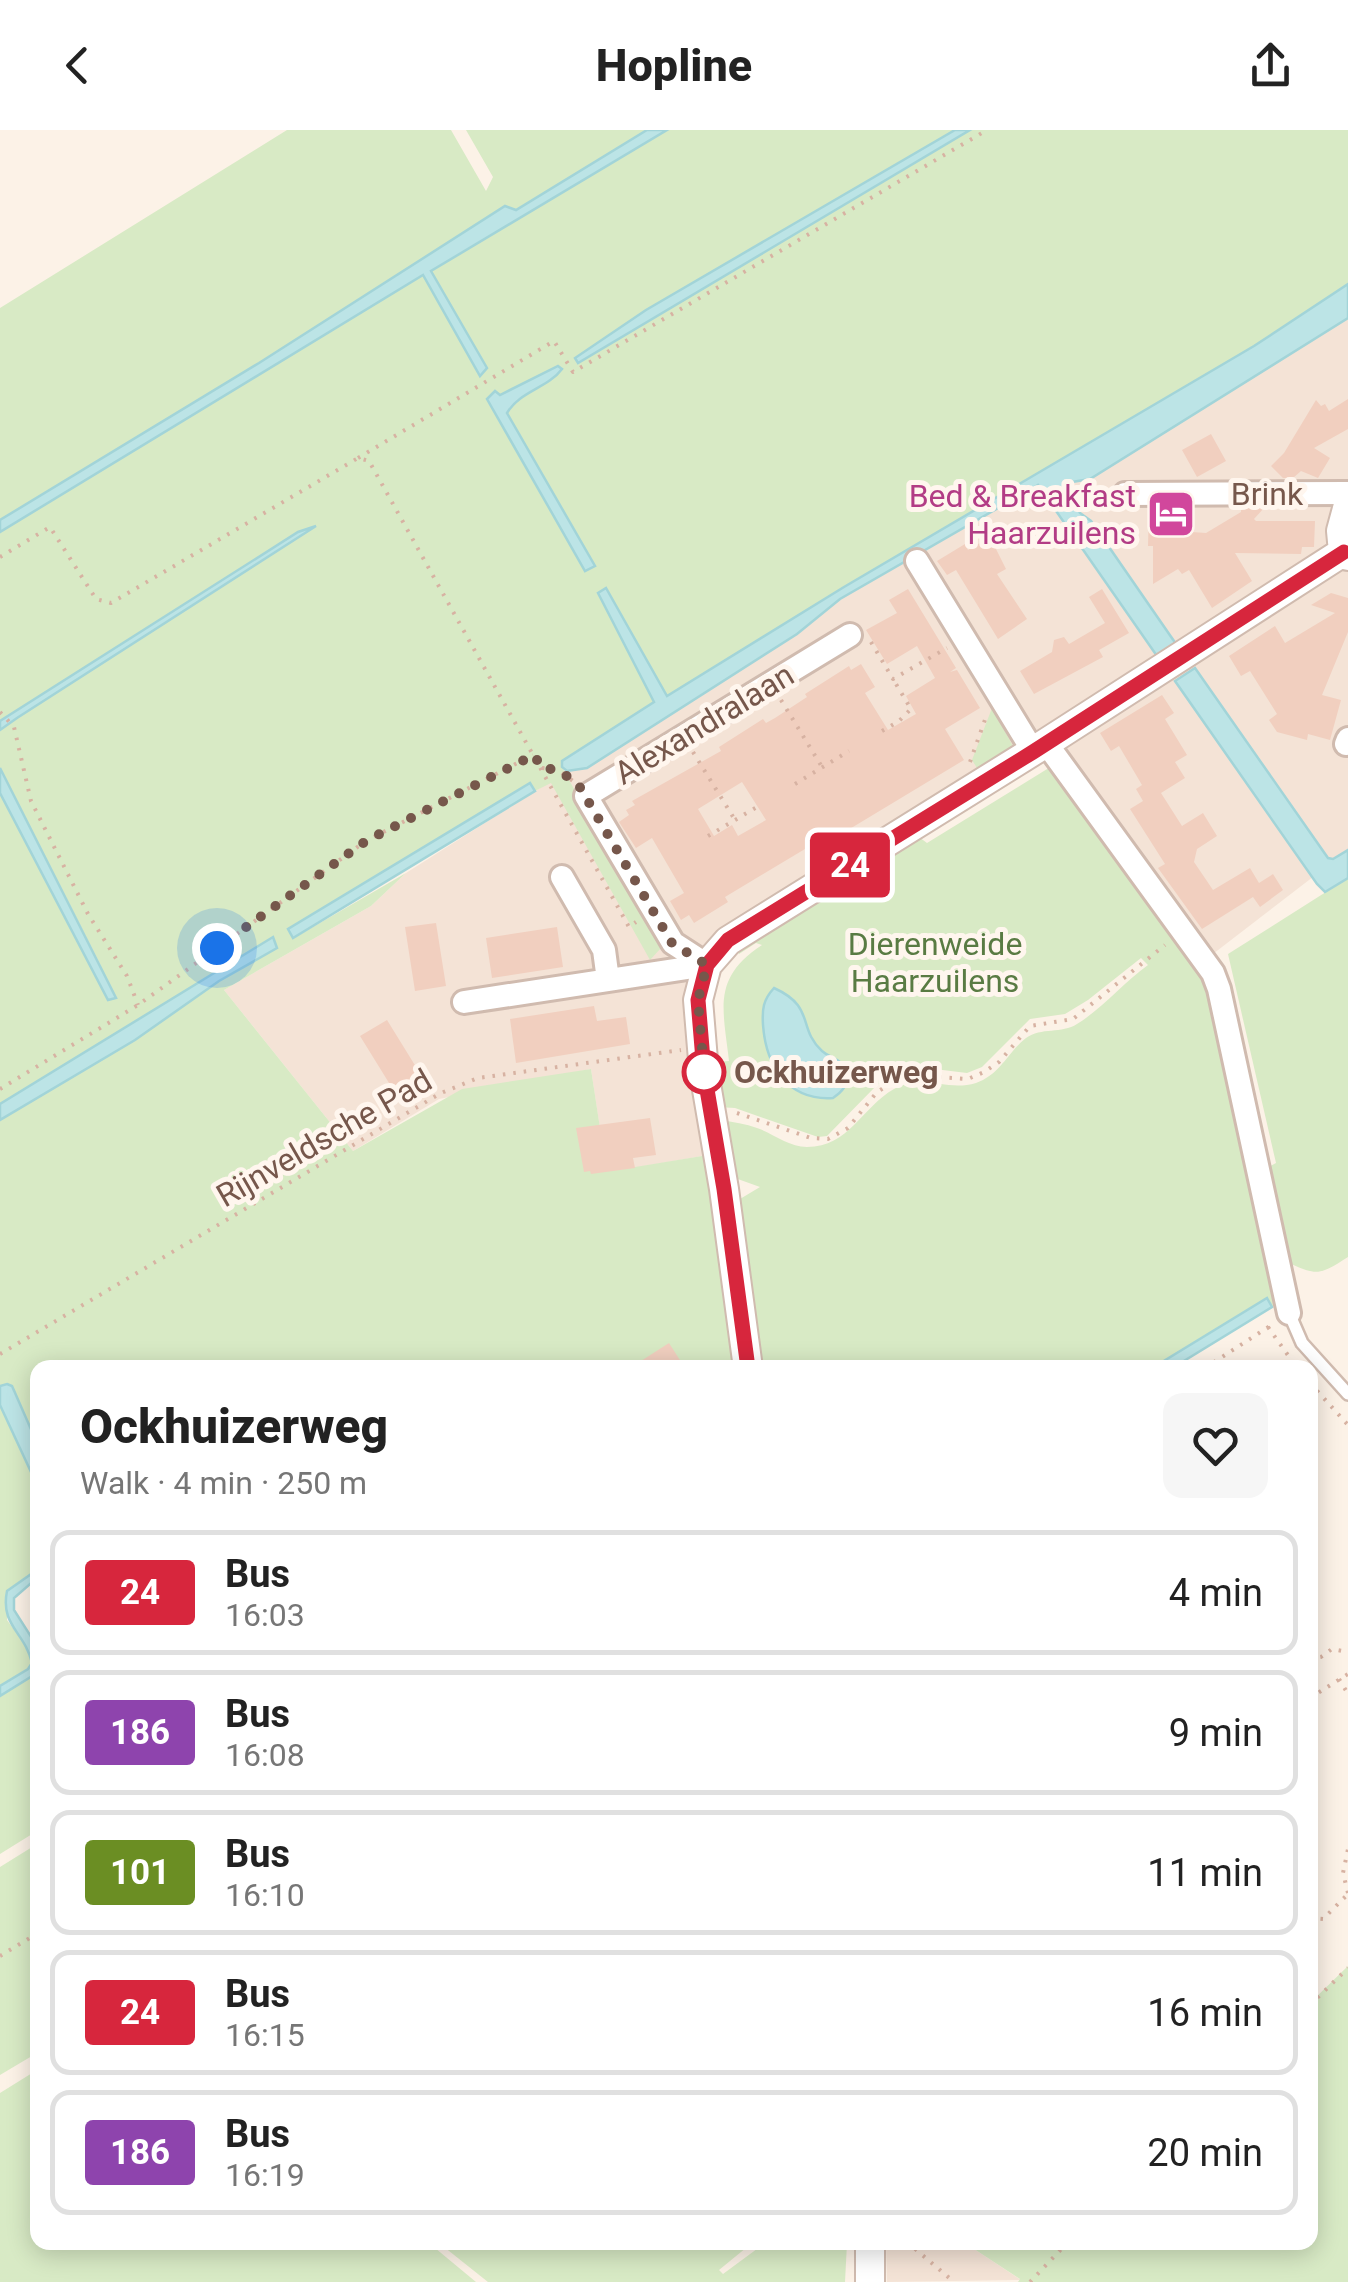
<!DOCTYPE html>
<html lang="en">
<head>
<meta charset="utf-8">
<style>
  :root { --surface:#fff; --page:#f6f6f6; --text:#222; --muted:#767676; --line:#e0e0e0 }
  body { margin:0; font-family:Roboto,sans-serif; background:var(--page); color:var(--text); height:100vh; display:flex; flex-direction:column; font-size:38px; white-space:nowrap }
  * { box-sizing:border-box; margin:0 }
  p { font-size:32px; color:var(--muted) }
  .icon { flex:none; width:55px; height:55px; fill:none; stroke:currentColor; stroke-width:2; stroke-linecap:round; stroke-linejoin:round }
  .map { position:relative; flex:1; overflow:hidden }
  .drawer { position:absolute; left:30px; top:1230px; width:1288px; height:890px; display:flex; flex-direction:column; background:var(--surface); border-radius:20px; box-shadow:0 5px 25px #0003 }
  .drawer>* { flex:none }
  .badge { padding:0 20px; border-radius:8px; font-size:35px; line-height:65px }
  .you { position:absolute; width:50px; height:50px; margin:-25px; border:8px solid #fff; border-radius:50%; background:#1a73e8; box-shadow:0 0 0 15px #1a73e833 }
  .map>.badge { position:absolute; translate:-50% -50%; box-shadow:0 0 0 5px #fff }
  .round { display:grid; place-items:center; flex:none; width:105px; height:105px; border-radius:20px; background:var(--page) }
  .summary { display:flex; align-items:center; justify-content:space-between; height:170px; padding:0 50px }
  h1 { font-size:48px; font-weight:800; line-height:75px }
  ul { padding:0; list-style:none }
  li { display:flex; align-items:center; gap:30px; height:125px; margin:0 20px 15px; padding:0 30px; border:5px solid var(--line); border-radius:20px }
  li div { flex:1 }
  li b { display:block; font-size:38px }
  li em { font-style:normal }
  li .badge { min-width:110px; font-weight:700; text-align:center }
  header { display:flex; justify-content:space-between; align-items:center; height:130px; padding:0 50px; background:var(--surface); font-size:45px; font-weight:800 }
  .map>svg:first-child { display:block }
</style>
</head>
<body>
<header><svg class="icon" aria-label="back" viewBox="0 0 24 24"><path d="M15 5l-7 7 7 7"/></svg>Hopline<svg class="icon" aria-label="share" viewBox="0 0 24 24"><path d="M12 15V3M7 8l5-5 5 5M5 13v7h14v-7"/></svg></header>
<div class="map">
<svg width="1348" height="2152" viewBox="0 0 1348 2152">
  <rect width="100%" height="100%" fill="#fcf2e7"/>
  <path fill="#f4e3d6" d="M1348 188V720L1209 827 1055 623 732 820 714 844 709 872 708 1025 617 1041 606 1039 591 939 439 969 353 1021 224 860 371 776 406 743 567 641 587 638 797 504 840 469 1039 354 1090 349Z
    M886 2113H965L1021 2150 887 2152Z"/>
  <path fill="#d8eac5" d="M287 0H451L486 61 493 47 466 0H647L515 80 504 76 259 233 0 390V178Z
    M667 0H955L646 180 575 228 578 233 970 0H1348V154L1254 216 844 457 667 567 607 459 654 572 563 631 562 637 661 818 650 830 551 653 535 661 530 653 411 728 294 808 406 743 371 776 224 860 353 1021 462 959 591 939 605 1031 617 1040 708 1025 733 1213 732 1237 38 1238 37 1313 12 1256H0V990L135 910 219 851 277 817 272 808 0 974V663L108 870 100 834 0 638V600L298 402 0 591V402L424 144 480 245 487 238 431 141Z
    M992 578 1013 616 977 638 972 630Z
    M1052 636 1206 844 1278 1175 1272 1177 1267 1168 1154 1237H758L736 1079 740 1069 760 1057 735 1048 720 990C733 992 746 994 757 998 774 1004 789 1017 807 1017 849 1017 862 977 894 959 922 943 947 962 976 953 1000 945 1008 922 1026 908 1041 897 1062 904 1077 894 1103 878 1123 853 1148 835L1141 828 1088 870 1065 884 1030 889 982 937 967 943 910 936 895 942 876 956 827 1006 818 1007 735 978 717 977 713 932 729 931C723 878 712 848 762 815L756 813 739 824 732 814 870 732 874 738 842 765 890 736 887 722 915 704 927 713Z
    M1348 748V1127C1317 1147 1317 1145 1284 1131L1265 1039 1276 1033 1228 824Z
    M0 1275 38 1355 37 1440 7 1461V1490L29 1520 32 1533 28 1538 0 1556Z
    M37 1543V1701L0 1724V1566Z
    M37 1714V1923L0 1945V1737Z
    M1348 1836V2152H1018L1020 2149 965 2113 1310 2112V1873Z
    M37 1940 38 2112 429 2113 476 2152H0V1963Z
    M439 2113H752L719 2140 723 2144 765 2113H847L845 2152H488Z"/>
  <path fill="#bce4e6" stroke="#a2d4d8" stroke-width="2.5" d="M647 0H667L431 141 487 238 480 246 423 145 0 402V390L259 233 505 76 516 80Z
    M955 0H970L578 233 575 228 646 180Z
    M1348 154V188L1090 349 1066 353 1080 383 1091 391 1176 514 1157 526 1038 355 840 469 797 504 587 638 567 641 562 637V631L654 572 598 463 606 458 667 566 844 457 1254 216Z
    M558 236 562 239C548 258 520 261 507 283L595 436 585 441 487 269 495 261 500 265Z
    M316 396 17 588 0 600V591L298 402Z
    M1195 538 1328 728 1333 729 1348 720V748L1325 762 1317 754 1175 551Z
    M0 638 116 868 108 870 0 663Z
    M530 653 535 661 293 808 288 799Z
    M273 807 277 818 219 851 135 910 0 990V974Z
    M774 858C816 877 797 898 822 921 830 928 843 930 847 941 850 953 842 962 833 968 788 971 766 936 763 895 762 879 763 870 774 858Z
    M1267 1168 1272 1177 1174 1237H1154Z
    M7 1254 12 1256 37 1313V1355L0 1275V1256Z
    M37 1440V1448L14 1468V1480L37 1516V1543L0 1566V1556L28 1539 32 1533C25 1502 0 1496 7 1461Z"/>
  <path fill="#f1cfbf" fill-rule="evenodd" d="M1348 269V299L1314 318 1330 328 1318 348 1301 341 1293 348H1283L1271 336 1284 323 1316 270 1321 276 1325 274 1329 281Z
    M1211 304 1226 331 1197 347 1182 320Z
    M1241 378H1264L1254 389 1256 391H1315L1314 417H1302L1301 424 1235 423 1252 451 1212 478 1189 440 1182 444 1178 439 1153 454V416H1148L1149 379H1178L1177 401 1206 403 1241 382Z
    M990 407 1006 439 997 444 1027 489 998 509 956 440 947 445 937 431 965 414 968 420Z
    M908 459 956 538 950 542 957 540 980 578 945 599 964 630 843 703 840 698 725 767 728 772 694 793 689 785 681 790 670 771 684 763 652 708 636 718 619 692 629 685 626 680 635 675 632 671 721 621 719 617 763 589 766 593 775 588 807 567 805 564 849 536 851 540 861 534 875 557 865 563 888 600 916 584 906 566 935 548 917 516 887 534 866 500 897 483 889 470ZM742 652 766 690 738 706 732 695 714 706 698 679Z
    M1102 459 1129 503 1099 520 1103 527 1034 564 1020 541 1052 522 1054 510 1064 507 1069 514 1105 493 1089 467Z
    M1331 463 1348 468V502L1322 565 1341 570 1330 610 1308 604 1307 610 1277 602 1269 590 1277 584 1250 541 1241 546 1229 526 1275 496 1285 513 1335 483 1311 475Z
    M1162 565 1174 583 1165 589 1187 625 1175 632 1185 648 1161 663 1182 696 1203 683 1217 706 1197 719 1194 732 1213 760 1250 738 1259 753 1273 744 1283 760 1260 777 1253 767 1202 799 1158 738 1165 734 1130 679 1143 671 1136 659 1142 655 1119 616 1111 621 1100 603Z
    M436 793 446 856 415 861 405 797Z
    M557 797 563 837 492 848 486 808Z
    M594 876 597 891 626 887 630 914 516 933 510 889Z
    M387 890 421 945 394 961 360 906Z
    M650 988 656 1025 633 1028 635 1038 591 1044 590 1041 584 1042 576 998Z
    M669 1213 685 1238H630Z"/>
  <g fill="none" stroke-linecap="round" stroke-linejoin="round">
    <g stroke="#d0bbaf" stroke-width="16">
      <path id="service" d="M1289 1183 1302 1213 1348 1264"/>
    </g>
    <g stroke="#d0bbaf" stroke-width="28">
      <path id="minor" d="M1125 364 1348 363
        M917 431 1033 621
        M1046 613 1213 843 1219 859 1289 1183
        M1346 614 1348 609
        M562 747 604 820 608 850
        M707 835 673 813 586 666 850 505
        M464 872 707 835"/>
    </g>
    <g stroke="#d0bbaf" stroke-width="32">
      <path id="tertiary" d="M1348 375 1341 401 1343 422 1348 426
        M748 1238 724 1059 704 942 698 870 707 835 728 811 1046 613 1343 422
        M870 2112V2152"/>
    </g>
    <path stroke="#d7b2a2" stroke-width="4" stroke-dasharray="2.5 8" stroke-linecap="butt" d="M358 328 554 211 573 242 987 0
      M0 427 50 397 96 469 111 473 358 328 369 331 629 797 636 792
      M871 512 893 549 947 518
      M781 570 822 637
      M0 582 14 597 31 671 88 784 127 846 138 875
      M882 601 899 591 911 579 893 549
      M693 622 735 690
      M970 632 987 584
      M542 638 558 640 573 651
      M795 654 849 621
      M708 706 762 674
      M0 959 138 875 366 711 533 625
      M737 983 811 1008 828 1009 848 998 877 962 905 945 968 949 984 942 999 932 1030 896 1073 889 1165 815
      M1268 1197 1297 1238
      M0 1224 441 963 478 948 681 920
      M1205 1238 1273 1194
      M1310 1253 1348 1295
      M1310 1529 1321 1527 1332 1519 1348 1522
      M1339 1549 1348 1564
      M1310 1568 1348 1544
      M1348 1763 1343 1743 1348 1719
      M1310 1788 1323 1789 1348 1764
      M0 1826 38 1803
      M1310 1875 1348 1838
      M907 2112 954 2152
      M1030 2152 1068 2112"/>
    <use href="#service" stroke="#fff" stroke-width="11"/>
    <use href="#minor" stroke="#fff" stroke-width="22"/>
    <use href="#tertiary" stroke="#fff" stroke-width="28"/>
  </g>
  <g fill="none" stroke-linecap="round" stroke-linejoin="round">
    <g stroke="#fff" stroke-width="22">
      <path id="line" d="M748 1238 724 1059 704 942 698 870 707 835 728 810 1033 622 1344 422"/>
    </g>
    <use href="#line" stroke="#d7263d" stroke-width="15"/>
    <path stroke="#76574b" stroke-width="10" stroke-dasharray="0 18" d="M217 818 366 711 534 625 542 638 558 640 578 654 672 813 707 835 698 870 704 942"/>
  </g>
  <defs>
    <g id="hotel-square" transform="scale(2.5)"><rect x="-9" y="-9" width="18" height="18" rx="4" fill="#d1479c" stroke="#fff6ee"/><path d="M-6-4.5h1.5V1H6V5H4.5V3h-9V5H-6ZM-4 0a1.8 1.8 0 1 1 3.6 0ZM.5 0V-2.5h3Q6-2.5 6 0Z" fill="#fff"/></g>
  </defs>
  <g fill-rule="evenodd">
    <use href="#hotel-square" x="1171" y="384"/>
  </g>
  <circle fill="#fff" stroke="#d7263d" stroke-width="5" cx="704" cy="942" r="20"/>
  <g text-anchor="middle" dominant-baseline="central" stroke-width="10" stroke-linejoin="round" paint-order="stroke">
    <g font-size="32" fill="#76574b" stroke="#fff6ee">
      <text x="1267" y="364">Brink</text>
      <text transform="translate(704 594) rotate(-31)">Alexandralaan</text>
      <text transform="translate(324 1008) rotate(-30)">Rijnveldsche Pad</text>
    </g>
    <g font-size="32" fill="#b23c85" stroke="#fff6ee" text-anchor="end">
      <text x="1136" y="366">Bed &amp; Breakfast<tspan x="1136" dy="37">Haarzuilens</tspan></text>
    </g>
    <g font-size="32" fill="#597b43" stroke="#fff6ee">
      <text x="935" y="814">Dierenweide<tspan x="935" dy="37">Haarzuilens</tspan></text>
    </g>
    <g font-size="32" font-weight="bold" fill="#76574b" stroke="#fff6ee" text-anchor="start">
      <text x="734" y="942">Ockhuizerweg</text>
    </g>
  </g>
</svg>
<div class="you" style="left:217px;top:818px"></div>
<b class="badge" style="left:850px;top:735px;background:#d7263d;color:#fff">24</b>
<section class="drawer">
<div class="summary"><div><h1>Ockhuizerweg</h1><p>Walk · 4 min · 250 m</p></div><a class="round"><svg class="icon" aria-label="heart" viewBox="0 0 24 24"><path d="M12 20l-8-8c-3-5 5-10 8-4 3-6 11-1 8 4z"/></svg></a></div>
<ul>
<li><span class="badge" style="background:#d7263d;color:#fff">24</span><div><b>Bus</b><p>16:03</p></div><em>4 min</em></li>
<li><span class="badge" style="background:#8e44ad;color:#fff">186</span><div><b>Bus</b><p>16:08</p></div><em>9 min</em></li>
<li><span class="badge" style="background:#6b8e23;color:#fff">101</span><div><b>Bus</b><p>16:10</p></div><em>11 min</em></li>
<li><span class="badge" style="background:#d7263d;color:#fff">24</span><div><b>Bus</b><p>16:15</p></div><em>16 min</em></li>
<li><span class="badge" style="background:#8e44ad;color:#fff">186</span><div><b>Bus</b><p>16:19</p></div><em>20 min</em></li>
</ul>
</section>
</div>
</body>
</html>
